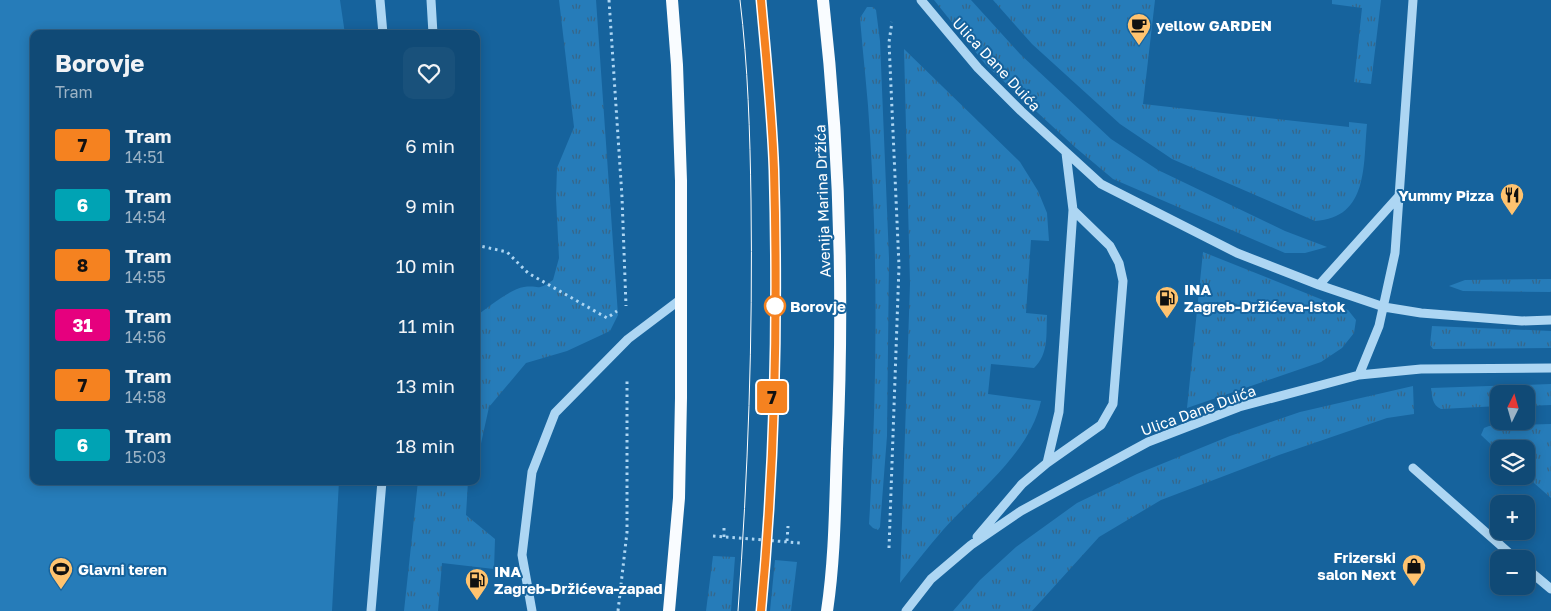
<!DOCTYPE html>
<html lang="en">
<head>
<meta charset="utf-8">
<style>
  :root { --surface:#104a76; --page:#19517b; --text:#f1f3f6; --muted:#9cb3c5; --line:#306288 }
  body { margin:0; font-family:"Golos Text",sans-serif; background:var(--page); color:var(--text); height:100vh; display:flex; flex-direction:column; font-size:19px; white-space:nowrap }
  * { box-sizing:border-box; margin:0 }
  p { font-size:16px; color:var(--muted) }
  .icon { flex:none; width:28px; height:28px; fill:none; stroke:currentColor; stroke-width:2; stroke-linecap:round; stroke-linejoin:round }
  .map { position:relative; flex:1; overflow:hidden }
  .drawer { position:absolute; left:30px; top:30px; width:450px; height:455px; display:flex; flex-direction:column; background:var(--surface); border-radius:10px; box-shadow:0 2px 12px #0003,0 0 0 1px var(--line) }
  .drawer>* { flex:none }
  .badge { padding:0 10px; border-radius:4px; font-size:18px; line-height:32px }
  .needle { width:32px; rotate:5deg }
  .tools { position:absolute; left:1490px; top:385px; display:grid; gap:10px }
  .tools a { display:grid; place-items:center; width:45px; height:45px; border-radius:10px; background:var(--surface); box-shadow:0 2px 12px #0003,0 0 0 1px var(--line); font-size:25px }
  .map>.badge { position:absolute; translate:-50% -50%; box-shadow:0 0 0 2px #fff }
  .round { display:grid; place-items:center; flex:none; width:52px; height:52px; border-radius:10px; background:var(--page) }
  .summary { display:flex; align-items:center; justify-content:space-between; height:85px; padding:0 25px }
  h1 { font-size:24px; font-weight:700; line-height:38px }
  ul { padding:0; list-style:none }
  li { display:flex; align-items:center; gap:15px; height:60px; padding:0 25px }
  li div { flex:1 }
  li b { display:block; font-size:19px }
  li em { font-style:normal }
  li .badge { min-width:55px; font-weight:700; text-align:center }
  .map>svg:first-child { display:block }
</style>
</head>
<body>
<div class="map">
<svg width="1551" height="611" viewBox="0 0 1551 611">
  <defs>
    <pattern id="grass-tufts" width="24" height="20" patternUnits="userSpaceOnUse" patternTransform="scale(1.25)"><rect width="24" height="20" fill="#267cb9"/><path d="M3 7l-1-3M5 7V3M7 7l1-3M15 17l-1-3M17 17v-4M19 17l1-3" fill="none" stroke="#376688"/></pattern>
  </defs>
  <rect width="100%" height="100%" fill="#16639d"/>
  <path fill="url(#grass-tufts)" d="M559 0H596L618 315 610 331 567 351 526 363 489 407 480 448 476 449V316C487 308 510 289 524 287 541 285 535 292 553 280L559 258 556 198 557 168 574 127Z
    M934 0H971L1020 54 1111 139 1158 170 1285 231 1327 247 1305 253H1285L1113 179 1076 148 986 65Z
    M993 0H1155L1143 104 1349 127V122L1367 124C1363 164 1369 218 1315 221L1172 159 1120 124 1032 44Z
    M1332 0H1381L1371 84 1354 82 1362 8 1332 4Z
    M867 7H873L876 10 880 41 889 258 887 436 880 527 878 530 873 528 869 524C877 395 878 265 870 135 868 96 863 57 860 18Z
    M904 49 1020 162 1038 191 1047 213 1049 241 1031 240 1026 313 1047 315C1046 334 1049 354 1034 368L991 364 988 394 1041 401C1030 453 977 492 943 530 928 547 914 565 900 583L910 284Z
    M1203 252 1348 310 1356 320 1354 333 1342 348 1321 362 1187 408Z
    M1551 279V292L1463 291 1449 286 1465 280Z
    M1432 326 1551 331V348L1433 349 1430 345Z
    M1551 384V405L1526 406V394H1499V406L1441 409C1432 405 1432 396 1431 388Z
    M1413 386 1414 414 1387 418 1279 455 1161 500 1099 537 1032 611H953L980 580 1016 547 1077 503 1137 474 1230 436 1300 412Z
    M1551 424V498L1526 476V449H1499V452L1481 435 1484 428 1489 426Z
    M418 481H468L466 515 495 539 494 569 442 563 438 611H404Z
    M713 556 735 557 731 611H706Z
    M775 560 797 562 791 611H770Z"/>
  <path fill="#267cb9" d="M0 0H340L345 34H34V481H339L332 611H0Z"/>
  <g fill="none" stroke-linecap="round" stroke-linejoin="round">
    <path stroke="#add6f3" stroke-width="3" stroke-dasharray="2.5 4" stroke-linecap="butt" d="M609 0 622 197 626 306
      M476 245 507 252 528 273 607 318 617 311
      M713 536 801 543
      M724 537V524
      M787 541 788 526
      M889 548 899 266 889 42 892 22
      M618 611 627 532V378"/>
    <path stroke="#add6f3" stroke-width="9" d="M380 0 383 34
      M431 0 433 34
      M921 0 978 68 1021 111 1101 184 1237 253 1319 285 1384 307 1421 313 1522 321 1551 320
      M1319 285 1398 197
      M1359 375 1379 326 1395 253 1413 0
      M1047 463 1059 412 1073 210
      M1413 468 1516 559
      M977 537 1022 484 1047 463 1101 425 1113 404 1123 281 1119 263 1110 246 1073 210 1066 153
      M1526 568 1551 589
      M371 611 382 481
      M532 611 522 555 532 472 555 413 628 339 681 299
      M906 611 931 579 971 545 1021 511 1148 442 1239 407 1359 375 1421 369 1551 368"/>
    <path stroke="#f9fcff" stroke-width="12" d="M823 0C840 150 844 298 837 449 835 503 835 558 827 611
      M669 611 679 498 681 398V181L677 65 672 0"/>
    <path stroke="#fff" stroke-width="1" d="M761 0C766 56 772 113 774 170 777 316 775 465 761 611
      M738 611C748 474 753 337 751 200 750 133 748 66 740 0"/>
  </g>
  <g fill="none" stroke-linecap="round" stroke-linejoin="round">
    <g stroke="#fff" stroke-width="11">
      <path id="line" d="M761 0C766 56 772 113 774 170 778 316 775 465 761 611"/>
    </g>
    <use href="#line" stroke="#f58220" stroke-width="8"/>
  </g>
  <defs>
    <g id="cafe-pin" transform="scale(1.25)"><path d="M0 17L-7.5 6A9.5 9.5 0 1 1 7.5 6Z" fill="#ffc36f" stroke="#16639d"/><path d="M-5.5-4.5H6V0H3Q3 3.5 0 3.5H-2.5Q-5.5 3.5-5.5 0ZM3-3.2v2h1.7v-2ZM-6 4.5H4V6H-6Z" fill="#111"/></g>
    <g id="restaurant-pin" transform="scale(1.25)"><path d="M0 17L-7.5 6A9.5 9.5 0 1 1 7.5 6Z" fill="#ffc36f" stroke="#16639d"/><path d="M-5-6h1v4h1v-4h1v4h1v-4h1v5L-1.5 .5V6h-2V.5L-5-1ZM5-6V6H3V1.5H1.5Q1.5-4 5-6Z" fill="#111"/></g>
    <g id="fuel-pin" transform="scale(1.25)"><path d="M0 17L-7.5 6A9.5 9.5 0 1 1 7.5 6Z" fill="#ffc36f" stroke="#16639d"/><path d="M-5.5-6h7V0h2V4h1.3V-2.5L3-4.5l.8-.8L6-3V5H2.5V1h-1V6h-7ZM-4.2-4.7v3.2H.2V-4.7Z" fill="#111"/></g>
    <g id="shop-pin" transform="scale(1.25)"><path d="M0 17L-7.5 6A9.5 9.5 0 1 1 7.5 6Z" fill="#ffc36f" stroke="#16639d"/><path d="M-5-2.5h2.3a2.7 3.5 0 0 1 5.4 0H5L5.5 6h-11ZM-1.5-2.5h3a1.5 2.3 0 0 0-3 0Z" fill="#111"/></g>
    <g id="stadium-pin" transform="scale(1.25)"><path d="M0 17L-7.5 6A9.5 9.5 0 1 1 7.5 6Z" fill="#ffc36f" stroke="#16639d"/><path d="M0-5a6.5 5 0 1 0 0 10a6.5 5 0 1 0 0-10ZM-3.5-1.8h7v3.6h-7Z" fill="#111"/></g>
  </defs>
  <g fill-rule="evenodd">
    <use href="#cafe-pin" x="1139" y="25"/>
    <use href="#restaurant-pin" x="1512" y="195"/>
    <use href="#fuel-pin" x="1167" y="298"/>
    <use href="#shop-pin" x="1414" y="566"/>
    <use href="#stadium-pin" x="61" y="569"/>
    <use href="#fuel-pin" x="477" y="580"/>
  </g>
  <circle fill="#fff" stroke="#f58220" stroke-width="2.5" cx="775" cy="306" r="10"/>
  <g text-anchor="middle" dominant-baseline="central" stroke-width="4" stroke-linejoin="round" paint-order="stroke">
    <g font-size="15" font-weight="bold" fill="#fff" stroke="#16639d" text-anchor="start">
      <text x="1156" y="25">yellow GARDEN</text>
      <text x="1494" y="195" text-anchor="end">Yummy Pizza</text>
      <text x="1184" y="289">INA<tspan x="1184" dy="17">Zagreb-Držićeva-istok</tspan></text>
      <text x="1396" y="557" text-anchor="end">Frizerski<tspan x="1396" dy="17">salon Next</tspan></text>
      <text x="78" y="569">Glavni teren</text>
      <text x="494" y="571">INA<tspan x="494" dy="17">Zagreb-Držićeva-zapad</tspan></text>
    </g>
    <g font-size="15" fill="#fff" stroke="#16639d">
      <text transform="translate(997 64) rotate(47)">Ulica Dane Duića</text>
      <text transform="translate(822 201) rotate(-92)">Avenija Marina Držića</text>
      <text transform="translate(1198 410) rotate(-20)">Ulica Dane Duića</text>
    </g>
    <g font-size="15" font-weight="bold" fill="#fff" stroke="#16639d" text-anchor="start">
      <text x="790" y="306">Borovje</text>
    </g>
  </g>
</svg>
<div class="tools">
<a><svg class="needle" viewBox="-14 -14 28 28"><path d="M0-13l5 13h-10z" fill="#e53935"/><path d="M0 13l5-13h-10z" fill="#9cb3c5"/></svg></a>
<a><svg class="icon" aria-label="layers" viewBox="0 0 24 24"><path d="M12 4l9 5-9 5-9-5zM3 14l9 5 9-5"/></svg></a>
<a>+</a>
<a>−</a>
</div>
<b class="badge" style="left:772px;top:397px;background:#f58220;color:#111">7</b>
<section class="drawer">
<div class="summary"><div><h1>Borovje</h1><p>Tram</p></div><a class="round"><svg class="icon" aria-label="heart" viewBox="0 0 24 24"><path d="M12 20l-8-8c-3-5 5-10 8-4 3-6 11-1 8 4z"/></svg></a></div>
<ul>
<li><span class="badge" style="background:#f58220;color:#111">7</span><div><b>Tram</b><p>14:51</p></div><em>6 min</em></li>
<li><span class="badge" style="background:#00a3b4;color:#fff">6</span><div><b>Tram</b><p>14:54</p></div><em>9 min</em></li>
<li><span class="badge" style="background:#f58220;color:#111">8</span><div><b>Tram</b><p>14:55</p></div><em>10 min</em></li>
<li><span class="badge" style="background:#e6007e;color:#fff">31</span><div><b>Tram</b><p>14:56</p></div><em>11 min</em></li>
<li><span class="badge" style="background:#f58220;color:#111">7</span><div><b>Tram</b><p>14:58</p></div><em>13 min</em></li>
<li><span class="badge" style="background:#00a3b4;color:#fff">6</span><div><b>Tram</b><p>15:03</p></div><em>18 min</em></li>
</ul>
</section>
</div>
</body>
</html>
